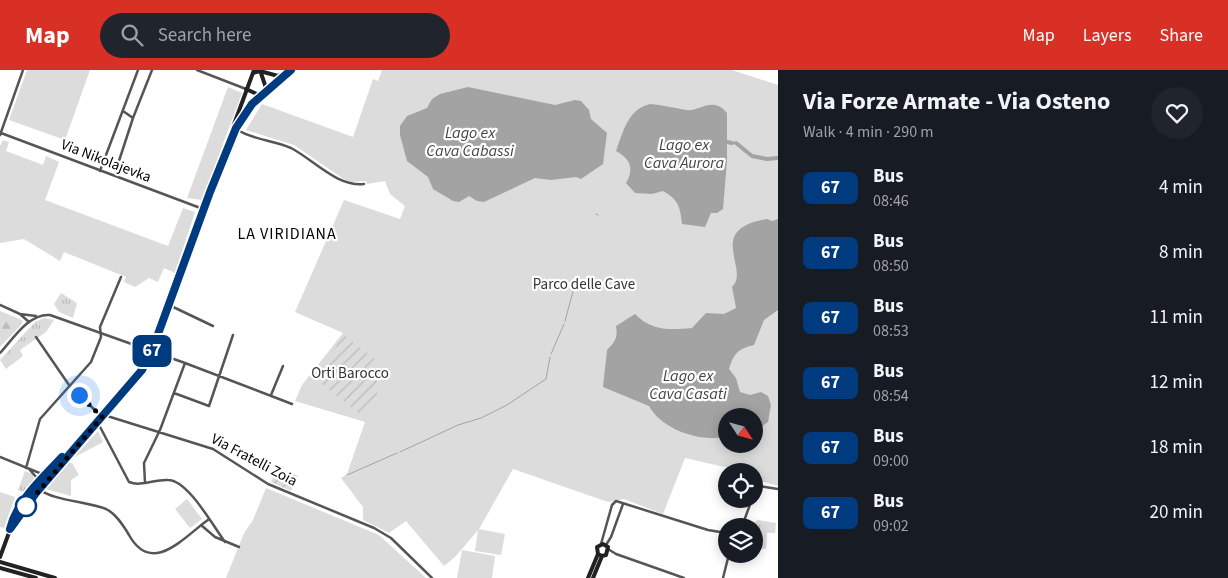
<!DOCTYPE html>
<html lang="en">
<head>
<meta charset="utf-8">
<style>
  :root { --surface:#171b24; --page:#20242c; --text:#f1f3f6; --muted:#9ea1a6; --accent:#d93025 }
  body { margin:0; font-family:"Source Sans 3",sans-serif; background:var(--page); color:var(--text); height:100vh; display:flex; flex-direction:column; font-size:19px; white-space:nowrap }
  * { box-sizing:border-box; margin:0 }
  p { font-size:16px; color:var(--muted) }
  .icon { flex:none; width:28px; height:28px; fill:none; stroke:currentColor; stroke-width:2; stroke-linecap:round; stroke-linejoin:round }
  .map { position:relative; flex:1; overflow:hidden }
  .details { display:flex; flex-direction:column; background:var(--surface); width:450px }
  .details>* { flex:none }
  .badge { padding:0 10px; border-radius:8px; font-size:18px; line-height:32px }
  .needle { width:32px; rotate:126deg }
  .tools { position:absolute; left:718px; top:338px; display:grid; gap:10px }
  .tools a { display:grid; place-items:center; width:45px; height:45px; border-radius:50%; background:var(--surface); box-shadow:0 2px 12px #0003; font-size:25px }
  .you { position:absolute; width:25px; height:25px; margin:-12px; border:4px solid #fff; border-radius:50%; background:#1a73e8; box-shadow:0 0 0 8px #1a73e833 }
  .map>.badge { position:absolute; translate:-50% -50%; box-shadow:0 0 0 2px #fff }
  .round { display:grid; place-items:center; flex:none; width:52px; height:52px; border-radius:26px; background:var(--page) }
  .overview { display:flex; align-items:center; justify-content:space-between; height:85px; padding:0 25px }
  h1 { font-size:24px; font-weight:700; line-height:38px }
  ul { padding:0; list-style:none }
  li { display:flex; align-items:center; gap:15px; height:65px; padding:0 25px }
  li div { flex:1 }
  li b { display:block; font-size:19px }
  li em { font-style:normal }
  li .badge { min-width:55px; font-weight:700; text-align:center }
  header { display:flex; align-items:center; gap:30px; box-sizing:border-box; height:70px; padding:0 25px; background:var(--accent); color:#fff }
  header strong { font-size:24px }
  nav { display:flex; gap:28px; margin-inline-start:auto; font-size:18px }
  .search { width:350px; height:45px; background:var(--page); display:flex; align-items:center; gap:12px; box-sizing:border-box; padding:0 18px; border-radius:28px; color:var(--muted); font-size:19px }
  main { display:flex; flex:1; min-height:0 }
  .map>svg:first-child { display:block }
</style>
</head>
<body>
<header>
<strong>Map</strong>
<div class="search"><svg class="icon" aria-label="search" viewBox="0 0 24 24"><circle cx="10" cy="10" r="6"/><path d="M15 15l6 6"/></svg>Search here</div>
<nav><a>Map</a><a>Layers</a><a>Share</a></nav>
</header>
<main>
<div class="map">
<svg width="778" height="508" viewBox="0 0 778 508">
  <defs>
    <pattern id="grass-tufts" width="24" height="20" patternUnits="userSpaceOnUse" patternTransform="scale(1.25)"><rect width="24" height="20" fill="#dcdcdc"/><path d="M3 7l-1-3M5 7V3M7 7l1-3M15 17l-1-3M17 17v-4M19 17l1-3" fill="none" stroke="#bbb"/></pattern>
    <pattern id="forest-firs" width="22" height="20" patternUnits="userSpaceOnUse" patternTransform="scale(1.25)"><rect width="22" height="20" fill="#dcdcdc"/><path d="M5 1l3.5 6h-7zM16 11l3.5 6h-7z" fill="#bbb"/></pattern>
    <pattern id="garden-furrows" width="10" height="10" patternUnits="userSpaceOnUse" patternTransform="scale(1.25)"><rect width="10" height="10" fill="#dcdcdc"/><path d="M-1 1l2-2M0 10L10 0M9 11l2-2" fill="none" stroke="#bbb"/></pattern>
  </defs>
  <rect width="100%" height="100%" fill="#fff"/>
  <path fill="url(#grass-tufts)" d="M61 223 77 233 73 248 59 242 54 234Z
    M44 248 54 250 46 262 20 280 23 286 6 299 0 290 35 252Z
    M98 361 103 372 73 388Z
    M25 401 32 404 34 410 24 422 18 420Z
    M758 450 776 453 775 463H767L766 479 754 478V456H747Z"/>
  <path fill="url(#forest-firs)" d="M0 241 22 250V254L0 277Z"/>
  <path fill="#dcdcdc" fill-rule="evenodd" d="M27 0H90L65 70 9 50Z
    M382 0H732L778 15V416L754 409V401H742L685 388 663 444 624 429 608 432 513 399 479 459 505 464 501 485 475 481 478 460 456 486 444 496 406 451 389 463 363 450V437L341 408 347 404 365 352 295 331 302 315 343 263 295 242 344 130 400 149 405 136 390 124 385 111 367 114 366 111 352 112 345 110 294 75 246 60 262 34 353 67 373 9 378 11ZM726 346H754V374H726Z
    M228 17 242 23 202 130 187 128Z
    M3 70 9 72 6 81 43 95 46 86 59 92 45 130 168 176 183 138 195 142 175 203 164 198 158 212 149 208 135 217 124 212 126 207 64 182 60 191 24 169 0 173V76Z
    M69 393H72L79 405 71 410V426L46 419Z
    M266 418 379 465 426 508H226L244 463 253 450Z
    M0 422 15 427 4 458 0 457Z
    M187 429 202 449 190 458 175 439Z
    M462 480 495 486 492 508H457Z"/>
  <path fill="url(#garden-furrows)" d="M344 265 376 290 377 327 364 347 314 308Z
    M277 398 298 406 291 421 271 412Z"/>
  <path fill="#a3a3a3" d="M468 17 555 35 575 30 581 31 589 40 591 49 607 63 603 94 581 109 576 107 551 110 535 108 484 132 477 131 469 126 459 132 453 131 433 119 428 107 407 91 400 65V56L407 46 427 38 432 29 440 24Z
    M650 34C663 35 674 38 686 40 699 42 713 25 727 43V91L723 139 717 143H711L705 157 682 154C680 137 679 130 663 121L652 124 635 123 626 113C634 99 631 89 616 81 623 62 628 39 650 34Z
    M767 149 772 151 778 149V240L764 250 754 275C738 279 734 283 729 299L736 308 740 322 750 325 761 322 768 326 771 335 768 352 754 362V346H726V367C700 372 662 360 649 336L603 317 607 280C615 272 618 268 616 256L635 244C651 261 670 260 692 258L706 243 724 244 736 238 732 217C751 200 704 159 767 149Z"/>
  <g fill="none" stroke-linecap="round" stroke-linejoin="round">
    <path stroke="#a3a3a3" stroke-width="1" d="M596 144 598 145
      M565 251 574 218
      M551 284 564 254
      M400 382 458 355 481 348 507 335 546 309 550 287
      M347 405 397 383"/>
    <path stroke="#a3a3a3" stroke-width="4" d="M727 72 732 73
      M736 73 752 86 767 89 778 88"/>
    <path stroke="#555" stroke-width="2.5" d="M197 0 246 19
      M123 41 133 48 117 97 120 100 130 104
      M133 48 152 0
      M236 59C252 70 274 70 291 78 314 90 337 117 364 114
      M1 63 203 139
      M0 65 23 0
      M100 101 138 0
      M0 235 20 244 36 246
      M169 235 213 256
      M21 245 29 252
      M36 267 69 315 102 347
      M0 283C13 269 29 243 50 245L185 293 292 334
      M174 323 209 336 233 265
      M271 325 283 296
      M104 345 213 379 268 414 374 458 391 468 432 508
      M98 353 129 412C141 417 155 409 168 410 188 410 213 456 225 472
      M0 387 42 404 46 408
      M26 398 40 349 91 292 101 267 100 257 121 207
      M29 399 37 408V413
      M754 411 757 412 759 416 778 419
      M145 413 144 393 160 360 185 293
      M40 420C53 430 89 432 106 439 116 444 123 455 129 465 152 506 183 468 209 449
      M754 421 759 416
      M201 455 215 467 239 477
      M739 456 744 451 752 429
      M601 474 612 435 616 431 708 460 726 463
      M606 475 611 467 623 434
      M608 479 616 484 684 508
      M723 508 729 484"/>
    <path stroke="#222" stroke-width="4" d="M260 0 267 21
      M253 3 260 1 278 6 287 1
      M246 19 261 26
      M226 76 254 0
      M10 459 36 423 137 307 154 275 213 112 236 59 252 34 291 0
      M0 487 17 441 37 415 72 379
      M0 492 55 508
      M0 498 36 508
      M588 508 598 484 597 477 603 474 608 477 606 485 602 486 598 484
      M593 508 602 486"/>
  </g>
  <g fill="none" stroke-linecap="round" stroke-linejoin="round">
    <g stroke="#fff" stroke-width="11">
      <path id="line" d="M62 387C43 408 17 430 10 459L36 423 142 300 154 275 210 122 236 58 252 34 291 0"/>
    </g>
    <use href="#line" stroke="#003b80" stroke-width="8"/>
    <path stroke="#000" stroke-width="5" stroke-dasharray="0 9" d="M26 436 102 347 79 325"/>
  </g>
  <circle fill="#fff" stroke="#003b80" stroke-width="2.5" cx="26" cy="436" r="10"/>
  <g text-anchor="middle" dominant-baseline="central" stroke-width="4.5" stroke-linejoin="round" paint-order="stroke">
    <g font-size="15" fill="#000" stroke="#fff">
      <text transform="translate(106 91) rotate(21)">Via Nikolajevka</text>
      <text transform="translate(254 390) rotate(28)">Via Fratelli Zoia</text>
    </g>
    <g font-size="15" fill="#333" stroke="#fff">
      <text x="584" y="214">Parco delle Cave</text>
      <text x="350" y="303">Orti Barocco</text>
    </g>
    <g font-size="16" font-style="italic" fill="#444" stroke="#fff">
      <text x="470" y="63">Lago ex<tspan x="470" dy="18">Cava Cabassi</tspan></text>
      <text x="684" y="75">Lago ex<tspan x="684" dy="18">Cava Aurora</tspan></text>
      <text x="688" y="306">Lago ex<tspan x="688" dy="18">Cava Casati</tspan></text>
    </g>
    <g font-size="16" letter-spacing="1" fill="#000" stroke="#fff">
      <text x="287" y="164">LA VIRIDIANA</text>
    </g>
  </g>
</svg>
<div class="tools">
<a><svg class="needle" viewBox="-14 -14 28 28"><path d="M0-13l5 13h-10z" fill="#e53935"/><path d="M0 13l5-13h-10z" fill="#9ea1a6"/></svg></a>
<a><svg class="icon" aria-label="locate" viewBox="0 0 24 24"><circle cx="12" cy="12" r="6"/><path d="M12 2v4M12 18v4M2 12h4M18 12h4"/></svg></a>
<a><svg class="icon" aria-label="layers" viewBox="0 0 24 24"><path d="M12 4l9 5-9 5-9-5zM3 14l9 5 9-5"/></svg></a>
</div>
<div class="you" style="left:79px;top:325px"></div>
<b class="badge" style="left:152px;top:281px;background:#003b80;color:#fff">67</b>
</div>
<section class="details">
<div class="overview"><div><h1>Via Forze Armate - Via Osteno</h1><p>Walk · 4 min · 290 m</p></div><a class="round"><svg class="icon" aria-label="heart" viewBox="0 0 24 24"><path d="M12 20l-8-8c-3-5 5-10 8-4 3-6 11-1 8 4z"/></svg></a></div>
<ul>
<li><span class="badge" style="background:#003b80;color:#fff">67</span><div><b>Bus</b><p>08:46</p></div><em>4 min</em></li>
<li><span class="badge" style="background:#003b80;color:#fff">67</span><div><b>Bus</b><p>08:50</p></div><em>8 min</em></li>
<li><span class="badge" style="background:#003b80;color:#fff">67</span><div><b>Bus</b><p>08:53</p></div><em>11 min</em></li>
<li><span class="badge" style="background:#003b80;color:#fff">67</span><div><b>Bus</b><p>08:54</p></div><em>12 min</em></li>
<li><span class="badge" style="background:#003b80;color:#fff">67</span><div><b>Bus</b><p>09:00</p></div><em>18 min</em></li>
<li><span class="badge" style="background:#003b80;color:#fff">67</span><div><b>Bus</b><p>09:02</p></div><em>20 min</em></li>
</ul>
</section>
</main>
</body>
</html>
